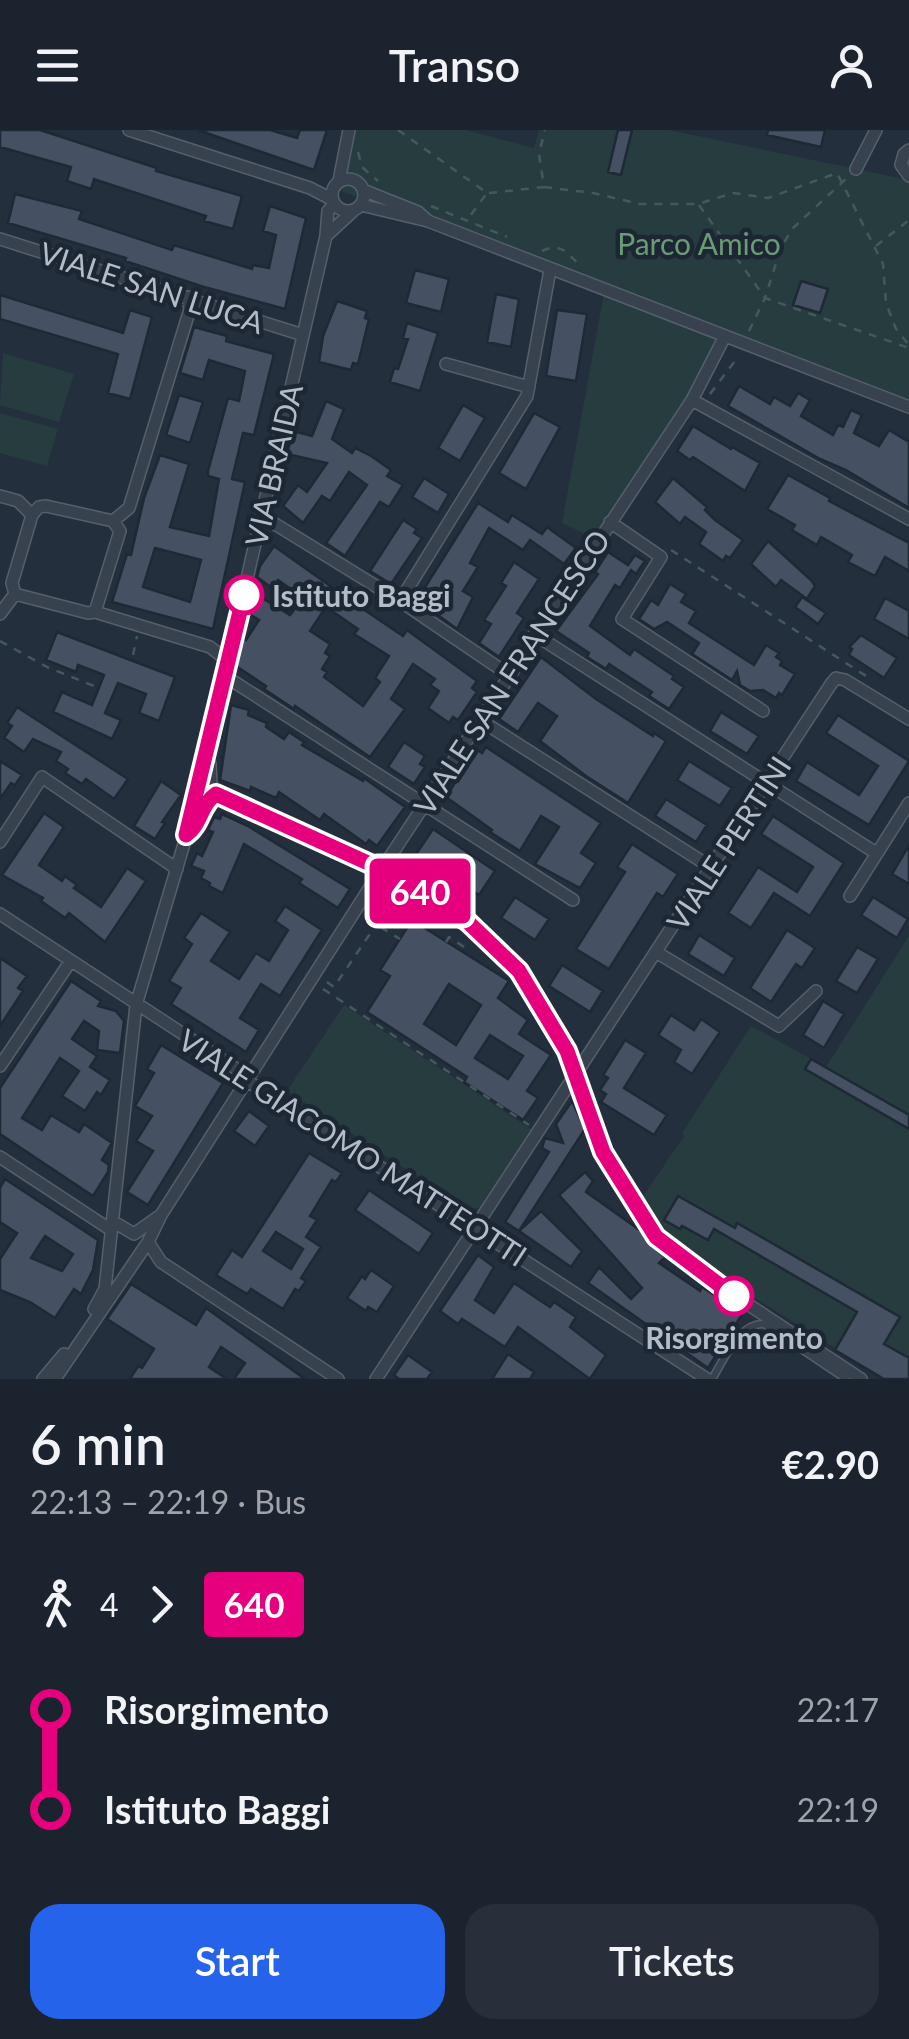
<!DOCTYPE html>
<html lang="en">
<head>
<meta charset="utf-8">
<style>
  :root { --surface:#1b232e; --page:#282f3a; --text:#f1f3f6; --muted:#a0a4aa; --accent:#2563eb }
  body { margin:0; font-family:Lato,sans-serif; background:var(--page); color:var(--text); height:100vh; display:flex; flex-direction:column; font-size:38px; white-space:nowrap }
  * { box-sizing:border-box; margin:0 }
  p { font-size:32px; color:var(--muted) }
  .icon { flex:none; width:55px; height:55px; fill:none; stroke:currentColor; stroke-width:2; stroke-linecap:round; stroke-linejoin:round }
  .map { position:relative; height:1249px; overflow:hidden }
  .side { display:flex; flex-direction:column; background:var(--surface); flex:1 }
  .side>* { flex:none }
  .badge { padding:0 20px; border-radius:8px; font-size:35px; line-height:65px }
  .map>.badge { position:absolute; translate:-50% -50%; box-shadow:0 0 0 5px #fff }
  .legs { display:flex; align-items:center; gap:15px; height:110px; padding:0 30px; font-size:32px }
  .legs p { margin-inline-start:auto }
  .head { display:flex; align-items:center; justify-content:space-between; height:170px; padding:0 30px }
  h1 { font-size:55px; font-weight:600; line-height:75px }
  .cta { display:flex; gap:20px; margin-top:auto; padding:20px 30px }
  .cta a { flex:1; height:115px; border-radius:30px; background:var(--accent); color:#fff; font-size:40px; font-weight:600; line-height:115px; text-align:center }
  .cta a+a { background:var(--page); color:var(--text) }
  ul { padding:0 30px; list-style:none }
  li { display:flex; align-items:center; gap:35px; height:100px; font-size:38px }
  li i { display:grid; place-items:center; width:15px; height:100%; margin:0 12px; background:currentColor }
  li i::after { content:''; width:25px; height:25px; margin:-12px; border:8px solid; border-radius:50%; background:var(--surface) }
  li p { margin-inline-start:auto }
  li:first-child i { background:linear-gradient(#0000 50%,currentColor 0) }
  li:last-child i { background:linear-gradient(currentColor 50%,#0000 0) }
  header { display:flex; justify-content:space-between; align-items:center; height:130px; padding:0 30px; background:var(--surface); font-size:45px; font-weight:600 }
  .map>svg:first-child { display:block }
</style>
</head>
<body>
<header><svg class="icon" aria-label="menu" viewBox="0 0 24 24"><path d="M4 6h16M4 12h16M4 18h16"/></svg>Transo<svg class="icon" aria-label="person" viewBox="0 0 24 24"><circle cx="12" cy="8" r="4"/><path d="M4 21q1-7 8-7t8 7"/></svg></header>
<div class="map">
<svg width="909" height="1249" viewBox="0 0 909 1249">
  <rect width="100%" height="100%" fill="#242f3e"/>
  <path fill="#263c3f" d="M345 0H466L534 18 539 0H669L909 50V281L726 213 600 411 562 393 604 163 331 57Z
    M3 223 74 244 59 292 0 275Z
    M0 283 58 299 47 336 0 323Z
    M909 806V1249H884L690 1127 662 1102 640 1071 684 1006 682 1003 751 896 826 937Z
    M344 875 531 999 481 1077 468 1080 287 961Z"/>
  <path fill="#455162" stroke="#1f2835" stroke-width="2.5" fill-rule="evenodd" d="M0 0H40L157 38 156 41 242 66 233 99 204 91 206 86 94 49 91 59 67 51 71 37 0 17Z
    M198 0H270L297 8 300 0H327L314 40Z
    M618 0H632L621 45 608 42Z
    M768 0H825L821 17 767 5Z
    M15 64 82 81 79 89 172 120 174 115 252 139 253 135 269 138 276 105 263 101 270 76 306 88 285 179 204 157 125 131 126 128 8 93Z
    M415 140 449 149 441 182 406 173Z
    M801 151 828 159 820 183 793 175Z
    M496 164 519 169 511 217 487 212Z
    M0 165 123 203 130 180 152 187 130 269 108 263 118 224 0 189Z
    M337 171 367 181 365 188 369 189 358 234 353 233 351 240 319 232 323 206Z
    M557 180 587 184 576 251 546 246Z
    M407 193 438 203 420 261 390 252 394 238 398 239 408 209 403 208Z
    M194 197 227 206 226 211 274 224 254 305 243 303 232 349 245 352 213 499 112 472 127 424 131 425 144 368 160 325 189 334 170 397 209 406 219 349 208 346V341L228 268 239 271 245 241 209 230 203 250 180 243ZM155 418 201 430 190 472 143 457Z
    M739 256 770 274 774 267 790 276 798 263 810 270 801 286 833 305 838 295 843 297 851 280 862 285 854 303 879 316 889 300 909 312V378L846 340 820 329 728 276Z
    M179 265 203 272 190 313 166 305Z
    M326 271 344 279 332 309 352 323 355 318 371 326 391 340 387 346 403 355 389 377 380 372 345 426 326 413 367 355 349 342 330 371 322 366 303 393 283 376 298 355 307 362 327 333 287 324 293 301 312 306Z
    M463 275 485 288 460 331 438 318Z
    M534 283 560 297 526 359 499 343Z
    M693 296 731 319 732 317 760 333 745 361 693 327 690 330 677 321Z
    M788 345 830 368 829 371 909 413V441L885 427 875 446 848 432 852 425 821 407 817 415 792 400 795 395 767 379Z
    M424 348 449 364 438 383 412 367Z
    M673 348 707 377 705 380 715 390 743 410 730 428 726 426 723 431 699 414 706 402 685 387 680 394 655 372Z
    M478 373 508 392 512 385 542 404 547 397 576 418 564 434 530 410 523 420 489 398 470 433 478 437 463 461 473 467 457 499 417 470Z
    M403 390 417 399 414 403 422 408 391 454 370 441Z
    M768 411 812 451 815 456 807 469 781 450 776 457 751 434Z
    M274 416 336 460 338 457 356 470 354 473 403 506 407 500 477 551 472 558 477 562 458 590 453 587 449 593 428 578 439 561 430 555 435 549 413 534 391 569 405 579 370 627 295 576 294 579 264 559 266 556 236 536 243 508 246 510 259 490 249 484 259 466 290 485 303 468 278 450 272 458 257 447 260 436ZM326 477 358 499 354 504 389 526 375 548 380 552 363 576 324 547 327 542 322 539 330 526 325 523 330 514 310 501Z
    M608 422 628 435 635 425 645 431 636 444 631 440 620 458 615 455 590 496 630 525 634 519 674 546 672 549 684 557 669 579 649 566 652 562 609 534 606 539 587 527 589 523 556 501 598 444 595 442Z
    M514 432 539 449 517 483 524 488 499 527 479 513 491 494 484 490 506 456 501 453Z
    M670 454 686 464 681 472 696 481 689 493 754 535 766 515 779 523 776 527 782 531 780 535 795 544 782 565 779 563 776 568 763 560 750 561 740 555 737 541 732 550 692 524 699 513 667 492 654 499 639 489 651 470 658 475Z
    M802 467 826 483 818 494 795 477Z
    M885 468 909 481V509L874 489Z
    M57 502 175 547 159 591 139 583 146 564 118 553 105 583 121 590 112 609 53 582 62 562 92 575 104 545 78 535 76 542 46 530Z
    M861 505 897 528 884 548 849 525 852 519 849 517Z
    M541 527 596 569 653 606 654 603 666 611 628 673 586 646 540 611 557 586 538 573 518 602 499 589Z
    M231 575 249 580 248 585 267 593 266 597 284 609 289 602 304 612 302 615 363 651 364 648 405 677 377 716 369 710 366 714 324 684 320 690 279 662 276 668 251 657 250 661 220 650Z
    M17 577 128 649 114 669 86 649 82 654 65 643 68 639 56 631 61 622 33 609 24 622 4 608 12 596 7 593Z
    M721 582 759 606 747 624 710 601Z
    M838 585 909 631 869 695 796 651 807 632 859 665 878 636 826 603Z
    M404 612 425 626 420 634 425 637 414 654 388 637Z
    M486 617 601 693 581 723 596 733 580 758 535 734 559 697 541 686 520 721 490 702 492 700 446 667 476 619 482 623Z
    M0 631 22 645 15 655 11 653 0 669Z
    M689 631 732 658 720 676 677 650Z
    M161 651 181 665 162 692 165 693 155 709 134 696Z
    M666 669 707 695 696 712 655 686Z
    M44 683 64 697 39 735 62 751 65 746 77 755 74 758 101 777 127 738 146 751 105 812 69 783 65 788 41 771 43 768 2 745Z
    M222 684 248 696 350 759 338 778 299 753 302 749 244 714 223 763 209 756 210 753 201 748 204 741 191 736 197 723 202 726 213 702 208 700 214 687 220 689Z
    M773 686 844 733 810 786 774 763 751 798 728 783 758 737 797 762 813 737 761 704Z
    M433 699 495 741 479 765 441 740 435 750 410 733Z
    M632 714 678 744 663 767 657 763 609 839 576 819 625 742 617 737Z
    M909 715V754L892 744Z
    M515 767 549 789 535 810 501 788Z
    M873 767 908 789 897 808 861 785Z
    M285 776 322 800 280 866 261 854 240 888 259 900 246 922 171 874 181 858 169 851 192 814 184 808 201 783 230 802 211 831 239 849 256 823 269 831 288 800 275 791Z
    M412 790 509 851 498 868 528 890 519 904 551 925 527 961 538 968 523 990 464 952 467 947 367 882 390 846 380 840ZM449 854 481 875 456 915 424 894ZM490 905 523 926 508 949 475 928Z
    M787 800 815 818 802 838 796 834 771 872 750 858Z
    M699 805 735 828 724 846 688 824Z
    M857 817 878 829 857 863 836 851Z
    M0 828 27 846 18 858 23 861 0 896Z
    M562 835 603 861 590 882 549 856Z
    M71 851 101 871 98 876 116 881 124 891 120 923 97 920 99 901 84 891 72 909 97 926 90 937 110 950 101 965 97 962 85 981 62 966 79 941 60 928 22 988 42 1000 51 985 79 1002 84 994 112 1013 102 1030 109 1035 108 1042 93 1066 0 1004V958Z
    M823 871 844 884 824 918 803 905Z
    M671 885 694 900 701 889 720 902 692 944 674 932 681 920 658 905Z
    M625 910 646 923 624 958 667 985 654 1005 601 972 606 964 600 960 608 948 603 945Z
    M161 915 223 953 148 1075 127 1062 153 1021 136 1011 152 986 135 976 154 943 147 939Z
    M811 929 909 985V999L805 939Z
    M572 971 585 999 519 1101 505 1092 549 1022 542 1018 545 1008 563 1013 556 994Z
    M249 981 269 996 255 1016 234 1001Z
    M309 1023 342 1043 336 1052 332 1050 310 1086 317 1090 306 1107 321 1117 301 1148 306 1151 299 1161 295 1159 283 1179 251 1159 247 1164 216 1145 232 1120 242 1127ZM276 1102 303 1119 291 1139 263 1121Z
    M585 1042 593 1051 586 1062 641 1101 650 1114 665 1127 659 1133 700 1161 702 1157 743 1183 708 1238 588 1153 599 1137 631 1169 642 1158 559 1065Z
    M5 1049 98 1110 93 1140 81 1164 74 1159 55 1188 30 1172 0 1160V1129L17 1103 0 1092V1058ZM45 1106 73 1124 62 1141 31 1128Z
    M369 1060 433 1103 419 1124 355 1080Z
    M678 1066 735 1098 737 1093 900 1187 884 1214 909 1228V1249H884L835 1220 857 1182 714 1099 708 1110 682 1096 680 1099 664 1090Z
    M541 1081 582 1121 571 1137 519 1101Z
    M478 1125 494 1137 475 1170 494 1183 514 1153 550 1177 554 1172 576 1187 570 1197 606 1225 590 1249 518 1197 505 1217 462 1189 458 1194 440 1181Z
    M371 1140 394 1156 377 1182 368 1177 366 1181 347 1168 362 1146 365 1149Z
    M131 1154 196 1195 206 1178 305 1249H234L245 1233 221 1217 209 1237 227 1249H130L138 1236 142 1238 154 1219 107 1189Z
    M508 1224 534 1242 530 1249H492Z
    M408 1225 432 1242 427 1249H399L394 1245Z"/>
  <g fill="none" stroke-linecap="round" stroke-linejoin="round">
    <g stroke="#565f6c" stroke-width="9">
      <path id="service" d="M712 1249C724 1230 739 1192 764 1194L846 1249"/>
    </g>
    <g stroke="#565f6c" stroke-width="14">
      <path id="minor" d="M129 0 310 58 331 69
        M909 20 904 24 901 35 909 46
        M856 39 876 0
        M332 65a16 16 0 1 1 32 0a16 16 0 1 1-32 0Z
        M339 51 349 0
        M363 60 418 82 428 91
        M361 75 428 91 909 277
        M326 106 353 81
        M0 109 303 205
        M446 234 529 257
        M692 270 909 389
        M0 366 18 371 32 385
        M46 376 113 391 120 401 95 482 88 483 15 464 12 453 32 385 39 377Z
        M262 386 400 471 509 545
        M113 391 129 378 190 179 188 167
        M610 392 661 427 622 489 763 581
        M400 471 527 266 550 140
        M95 482 210 517 228 531
        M0 484 15 464
        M534 504 876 723
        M225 546 573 770
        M480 590 712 738
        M210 634 211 655 216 664 382 738 468 792 519 841 567 921 603 1022 656 1107 702 1144 861 1249
        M0 712 42 647 177 739
        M850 766 909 673
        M0 784 238 940 246 950 707 1249
        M656 822 779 896 816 861
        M0 936 70 832
        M0 1027 111 1100
        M114 1092 134 1104 161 1085
        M148 1112 161 1132 338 1249
        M94 1179 105 1159 136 875 192 687 326 106 328 81 334 74
        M43 1249 64 1224
        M55 1249 148 1112 161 1085 374 751 692 270 724 208
        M376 1249 831 554 836 548 845 550 909 589"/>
    </g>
    <path stroke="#44595c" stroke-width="2.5" stroke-dasharray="8 8" stroke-linecap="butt" d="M398 0 487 63 467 90
      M358 22 362 37 378 51
      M544 57 593 63 640 74H698L733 63 768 68 837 43 883 134 886 173 896 199 909 215
      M489 63 544 57 539 24 545 0
      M699 75 765 168 909 218
      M431 76 507 107
      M876 116 909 90
      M542 121C562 112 566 123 580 135
      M749 201 765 168 781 118 792 99 848 47
      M710 264 738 227
      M671 420 866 546
      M0 511 47 537 94 556
      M133 525 137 506
      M367 789 400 809
      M446 812 449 807 467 819 469 815
      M327 852 334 857 376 795
      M323 859 529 995"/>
    <use href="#service" stroke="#38414e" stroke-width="6"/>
    <use href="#minor" stroke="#38414e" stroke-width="11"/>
  </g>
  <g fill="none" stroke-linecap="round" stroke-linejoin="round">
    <g stroke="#fff" stroke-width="22">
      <path id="line-1" d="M244 465 186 705C201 695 200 675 216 664L390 743 468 792 519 841 567 921 603 1022 656 1107 734 1166"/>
    </g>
    <use href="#line-1" stroke="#e6007e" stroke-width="15"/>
  </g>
  <g fill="#fff" stroke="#e6007e" stroke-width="5">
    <circle cx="244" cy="465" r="18"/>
    <circle cx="734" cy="1166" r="18"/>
  </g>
  <g text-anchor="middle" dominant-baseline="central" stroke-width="9" stroke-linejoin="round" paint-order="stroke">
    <g font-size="30" fill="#6b9a76" stroke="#1d2633">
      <text x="699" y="113">Parco Amico</text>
    </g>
    <g font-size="30" fill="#b4bcc9" stroke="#1d2633">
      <text transform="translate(152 157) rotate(18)">VIALE SAN LUCA</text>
      <text transform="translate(273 335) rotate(-77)">VIA BRAIDA</text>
      <text transform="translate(511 542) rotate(-57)">VIALE SAN FRANCESCO</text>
      <text transform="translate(728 713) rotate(-57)">VIALE PERTINI</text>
      <text transform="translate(353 1017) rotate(33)">VIALE GIACOMO MATTEOTTI</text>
    </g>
    <g font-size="30" font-weight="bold" fill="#b4bcc9" stroke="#1d2633" text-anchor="start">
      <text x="272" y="465">Istituto Baggi</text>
      <text x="734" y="1207" text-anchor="middle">Risorgimento</text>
    </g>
  </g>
</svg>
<b class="badge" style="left:420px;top:761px;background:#e6007e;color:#fff">640</b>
</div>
<section class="side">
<div class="head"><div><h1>6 min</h1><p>22:13 – 22:19 · Bus</p></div><b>€2.90</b></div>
<div class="legs"><svg class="icon" aria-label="walk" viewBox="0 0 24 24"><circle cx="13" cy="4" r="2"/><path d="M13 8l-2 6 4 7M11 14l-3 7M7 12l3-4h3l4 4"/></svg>4<svg class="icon" aria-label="forward" viewBox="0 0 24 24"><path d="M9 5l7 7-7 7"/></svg><b class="badge" style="background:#e6007e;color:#fff">640</b></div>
<ul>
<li><i style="color:#e6007e"></i><b>Risorgimento</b><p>22:17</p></li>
<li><i style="color:#e6007e"></i><b>Istituto Baggi</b><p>22:19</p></li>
</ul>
<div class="cta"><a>Start</a><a>Tickets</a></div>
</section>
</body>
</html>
